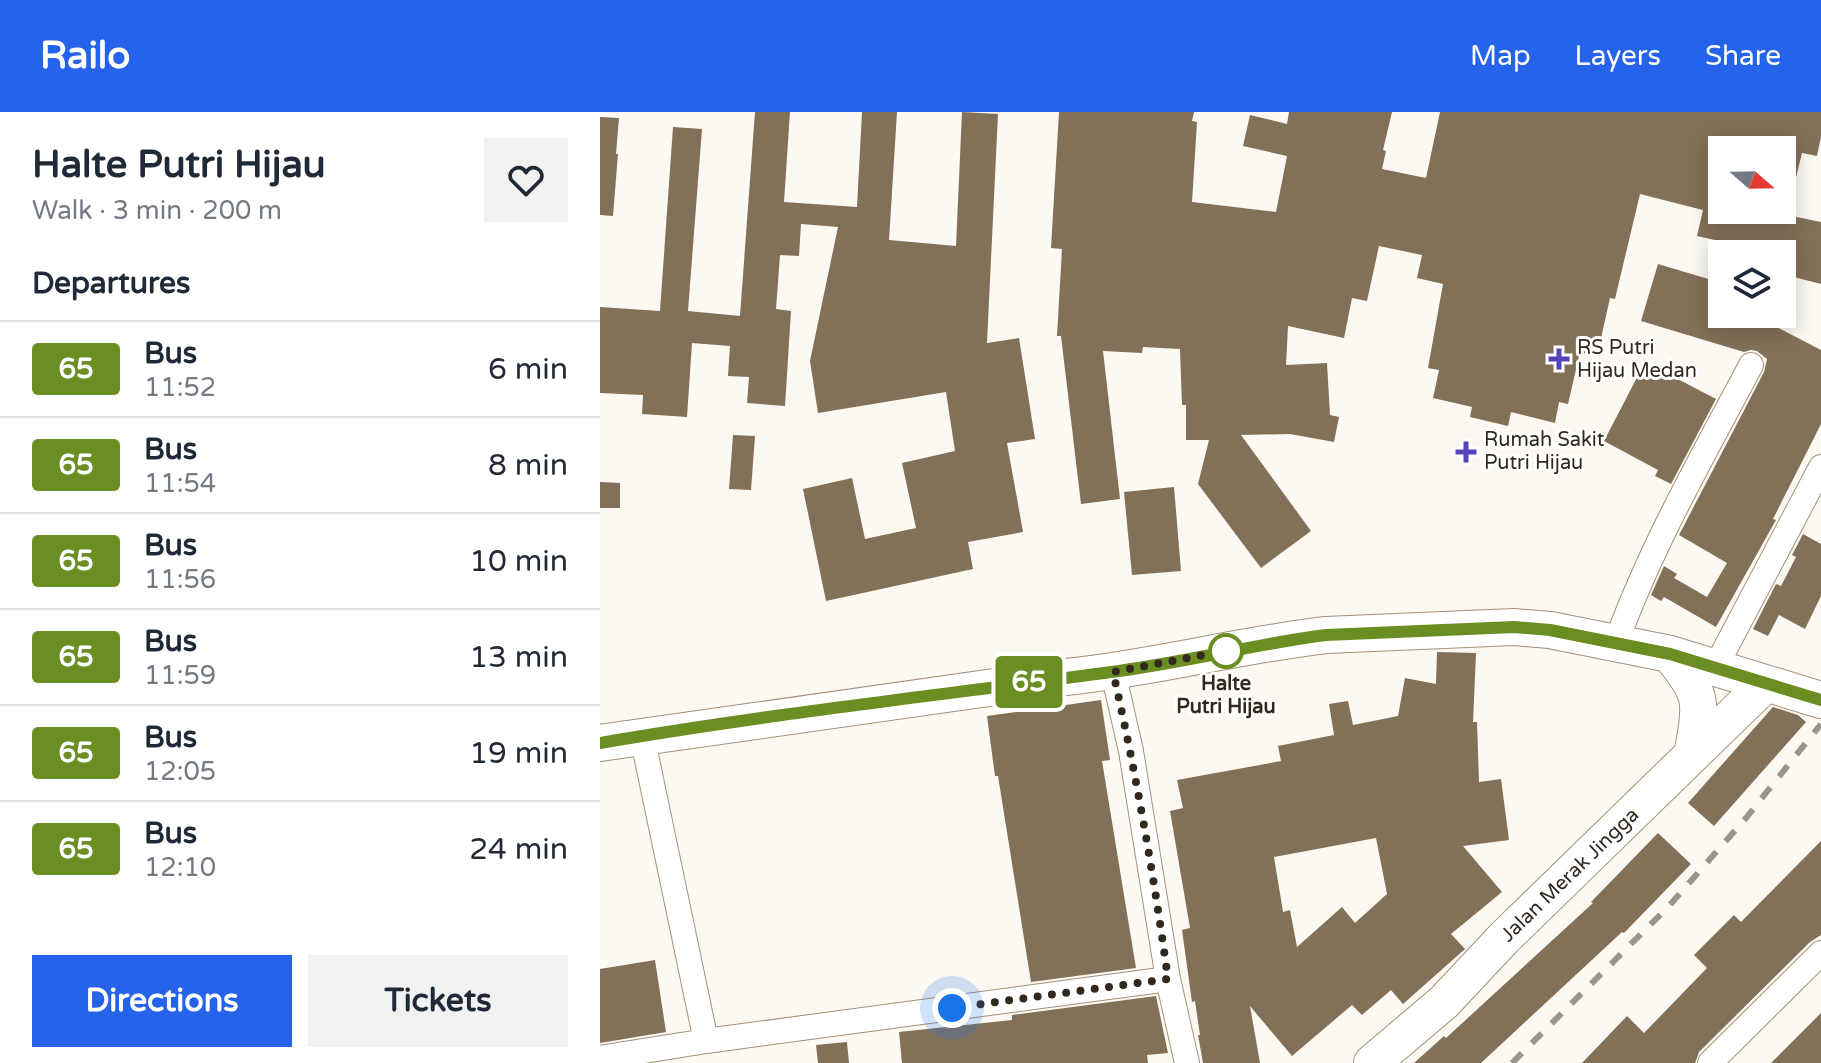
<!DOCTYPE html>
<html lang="en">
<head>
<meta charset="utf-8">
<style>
  :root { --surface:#fff; --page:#f2f2f3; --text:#1f2937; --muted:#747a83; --line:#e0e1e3; --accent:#2563eb }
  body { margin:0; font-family:"Varela Round",sans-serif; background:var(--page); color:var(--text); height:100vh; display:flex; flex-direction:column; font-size:30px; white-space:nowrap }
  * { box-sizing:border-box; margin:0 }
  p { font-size:26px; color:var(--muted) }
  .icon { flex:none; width:44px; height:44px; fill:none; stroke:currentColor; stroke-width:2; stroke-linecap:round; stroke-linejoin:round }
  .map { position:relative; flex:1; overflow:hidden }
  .details { display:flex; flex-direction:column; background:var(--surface); width:600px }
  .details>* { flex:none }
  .badge { padding:0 16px; border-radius:6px; font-size:28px; line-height:52px }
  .needle { width:52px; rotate:110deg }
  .fabs { position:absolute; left:1108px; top:24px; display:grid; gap:16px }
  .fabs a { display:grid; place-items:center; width:88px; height:88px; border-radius:0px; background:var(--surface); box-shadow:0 4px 20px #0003; font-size:40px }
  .you { position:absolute; width:40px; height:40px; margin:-20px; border:6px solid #fff; border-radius:50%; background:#1a73e8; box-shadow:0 0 0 12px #1a73e833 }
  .map>.badge { position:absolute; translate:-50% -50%; box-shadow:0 0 0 4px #fff }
  h2 { padding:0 32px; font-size:30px; line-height:72px }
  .round { display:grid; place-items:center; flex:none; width:84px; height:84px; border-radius:0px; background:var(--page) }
  .head { display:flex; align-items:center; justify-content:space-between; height:136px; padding:0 32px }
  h1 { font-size:38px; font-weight:700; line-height:60px }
  .action { display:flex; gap:16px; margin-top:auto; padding:16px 32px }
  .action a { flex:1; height:92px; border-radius:0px; background:var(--accent); color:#fff; font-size:32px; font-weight:700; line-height:92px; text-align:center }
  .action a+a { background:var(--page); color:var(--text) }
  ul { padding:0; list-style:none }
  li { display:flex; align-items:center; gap:24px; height:96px; padding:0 32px; border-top:2px solid var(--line) }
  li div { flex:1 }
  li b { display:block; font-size:30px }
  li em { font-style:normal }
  li .badge { min-width:88px; font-weight:700; text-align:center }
  header { display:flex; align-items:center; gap:48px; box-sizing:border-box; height:112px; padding:0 40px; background:var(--accent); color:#fff }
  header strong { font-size:38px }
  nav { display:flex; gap:44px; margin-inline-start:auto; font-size:28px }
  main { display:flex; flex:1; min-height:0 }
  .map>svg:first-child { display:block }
</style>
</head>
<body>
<header>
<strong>Railo</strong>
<nav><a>Map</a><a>Layers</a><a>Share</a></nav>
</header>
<main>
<section class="details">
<div class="head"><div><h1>Halte Putri Hijau</h1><p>Walk · 3 min · 200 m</p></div><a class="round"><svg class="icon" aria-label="heart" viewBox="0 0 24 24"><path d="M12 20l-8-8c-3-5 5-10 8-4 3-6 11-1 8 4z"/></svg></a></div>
<h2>Departures</h2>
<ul>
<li><span class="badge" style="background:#6b8e23;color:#fff">65</span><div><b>Bus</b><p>11:52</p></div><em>6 min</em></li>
<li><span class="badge" style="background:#6b8e23;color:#fff">65</span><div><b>Bus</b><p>11:54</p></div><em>8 min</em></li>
<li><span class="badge" style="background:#6b8e23;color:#fff">65</span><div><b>Bus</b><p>11:56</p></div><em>10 min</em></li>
<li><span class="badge" style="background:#6b8e23;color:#fff">65</span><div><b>Bus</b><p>11:59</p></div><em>13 min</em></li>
<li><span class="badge" style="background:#6b8e23;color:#fff">65</span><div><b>Bus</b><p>12:05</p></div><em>19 min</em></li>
<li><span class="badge" style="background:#6b8e23;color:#fff">65</span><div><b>Bus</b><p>12:10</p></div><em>24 min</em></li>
</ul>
<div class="action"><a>Directions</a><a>Tickets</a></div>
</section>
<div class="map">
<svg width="1221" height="951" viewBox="0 0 1221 951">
  <rect width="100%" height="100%" fill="#fcf8f2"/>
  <path fill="#837058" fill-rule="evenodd" d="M155 0H190L184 90 257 95 262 0H297L289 128 356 134 362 0 398 2 387 231 419 226 435 327 407 331 423 420 368 430 373 457 226 489 203 377 252 366 265 427 316 416 302 351 355 339 346 280 218 301 210 249 238 115 201 112 199 144 180 143 176 197 191 199 185 294 147 291 149 265 128 264 130 234 92 231 87 305 42 302 43 283 0 281V195L60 199 73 15 102 17 88 199 140 204Z
    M459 0H594L592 9 597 10 592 90 676 100 687 44 643 34 650 3 687 12 689 0H792L783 38 786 39 782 57 826 66 840 0H1221V25L1217 44 1202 41 1189 94H1182V38H1122V98H1188L1187 103 1221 110V172L1182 162V142H1144L1146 135 1097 124 1103 98 1040 82 1015 187 1010 186 997 244 980 240 968 292 959 290 955 311 911 300 908 314 870 305 872 295 833 286 839 258 828 256 843 172 817 166 822 143 779 134 767 189 752 186 744 226 688 214 686 253 727 251 730 303 739 305 734 330 690 322 641 323 711 419 661 456 598 372 609 328H586V293H582L580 237 543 235 542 241 503 239 520 387 481 392 461 224H457L462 137 451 136Z
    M0 5 19 6 16 42H18L13 104 0 103Z
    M1058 152 1122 171V202H1168L1165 209 1221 238V312L1173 407 1176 408 1116 515 1064 485 1061 489 1051 483 1064 454 1077 462 1074 466 1107 485 1127 451 1079 423 1164 260 1167 247 1157 239 1151 238 1144 240 1041 209Z
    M1045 250 1116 287 1071 372 1055 364 1058 358 1004 329Z
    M133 323 155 324 151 378 129 377Z
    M0 370 20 371V396H0Z
    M574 375 581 459 532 463 524 380Z
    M1203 422 1221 432V484L1205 517 1179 503 1168 524 1153 517 1176 472 1181 474 1196 445 1192 443Z
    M837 540 876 541 873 610H877L879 670 901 667 909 728 863 734 902 780 851 822 865 837 803 892 791 878 762 903 752 893 692 944 650 894 660 951H603L598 923H600L595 889 592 890 582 818 590 816 570 699 583 696 577 668 681 649 678 634 734 623 729 592 748 589 753 613 798 604 805 566 836 572ZM776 726 787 782 755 811 742 795 697 835 690 798 683 800 674 745Z
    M501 588 510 648 502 649 536 856 431 870 398 664H395L387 604Z
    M1173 595 1198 603 1206 610 1114 714 1088 691Z
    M1058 721 1091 752 1024 821 1022 820 881 951H814L844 924 846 926 993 791 991 790Z
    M1221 729V823L1210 830 1099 940 1095 951H982L1027 904 1044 921 1107 856 1094 843 1134 803 1141 810Z
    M55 848 66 920 0 931V857Z
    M556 884 568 941 547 943 548 951H302L299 920 412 908V903Z
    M1221 901V951H1171Z
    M247 930 249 951H218L216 933Z"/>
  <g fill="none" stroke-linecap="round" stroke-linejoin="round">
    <g stroke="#a49077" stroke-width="26">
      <path id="minor" d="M1016 531C1051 434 1103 344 1151 253
        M1115 556 1221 355
        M513 560 531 639 568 867 587 951
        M42 624 106 929
        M0 946 106 929 568 867
        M1110 951 1221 841"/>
    </g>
    <g stroke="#a49077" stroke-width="38">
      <path id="primary" d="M1070 542C1079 555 1093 569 1097 586 1101 603 1095 626 1092 643
        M0 631 466 565C554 556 639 533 726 523L914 515 950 518 1070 542 1221 588
        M772 951 844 890 904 826 1165 572"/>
    </g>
    <use href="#minor" stroke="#fff" stroke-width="24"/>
    <use href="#primary" stroke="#fff" stroke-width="36"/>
    <path stroke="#9a948b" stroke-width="6" stroke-dasharray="14 14" stroke-linecap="butt" d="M912 951 1068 795 1146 706 1221 612"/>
  </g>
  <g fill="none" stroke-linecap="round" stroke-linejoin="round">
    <g stroke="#fff" stroke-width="18">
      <path id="line" d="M0 631C169 602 341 583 511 560 583 551 654 532 726 523L914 515 950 518 1070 542 1221 588"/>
    </g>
    <use href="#line" stroke="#6b8e23" stroke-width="12"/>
    <path stroke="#31291e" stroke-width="8" stroke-dasharray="0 14.4" d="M352 896 568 867C554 764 536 661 513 560L636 537 626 539"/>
  </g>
  <g fill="#5443bb" stroke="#fff" stroke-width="3">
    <path d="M955 235h8v8h8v8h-8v8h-8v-8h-8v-8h8z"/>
    <path d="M862 328h8v8h8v8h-8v8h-8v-8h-8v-8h8z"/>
  </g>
  <circle fill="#fff" stroke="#6b8e23" stroke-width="4" cx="626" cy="539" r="16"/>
  <g text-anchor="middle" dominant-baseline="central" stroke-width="6" stroke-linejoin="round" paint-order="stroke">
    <g font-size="20" fill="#31291e" stroke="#fff" text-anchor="start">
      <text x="977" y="236">RS Putri<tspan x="977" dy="23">Hijau Medan</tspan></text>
      <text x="884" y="328">Rumah Sakit<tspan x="884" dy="23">Putri Hijau</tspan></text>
    </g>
    <g font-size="20" font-weight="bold" fill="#31291e" stroke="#fff">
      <text x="626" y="572">Halte<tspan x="626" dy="23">Putri Hijau</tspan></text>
    </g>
    <g font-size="20" fill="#31291e" stroke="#fff">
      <text transform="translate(970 763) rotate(-44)">Jalan Merak Jingga</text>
    </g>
  </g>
</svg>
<div class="fabs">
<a><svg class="needle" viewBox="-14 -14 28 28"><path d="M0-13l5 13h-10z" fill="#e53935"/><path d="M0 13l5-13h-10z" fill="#747a83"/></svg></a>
<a><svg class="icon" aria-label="layers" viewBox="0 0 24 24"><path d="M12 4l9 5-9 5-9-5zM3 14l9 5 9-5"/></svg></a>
</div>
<div class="you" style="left:352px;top:896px"></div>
<b class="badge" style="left:429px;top:570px;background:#6b8e23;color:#fff">65</b>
</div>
</main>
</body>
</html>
